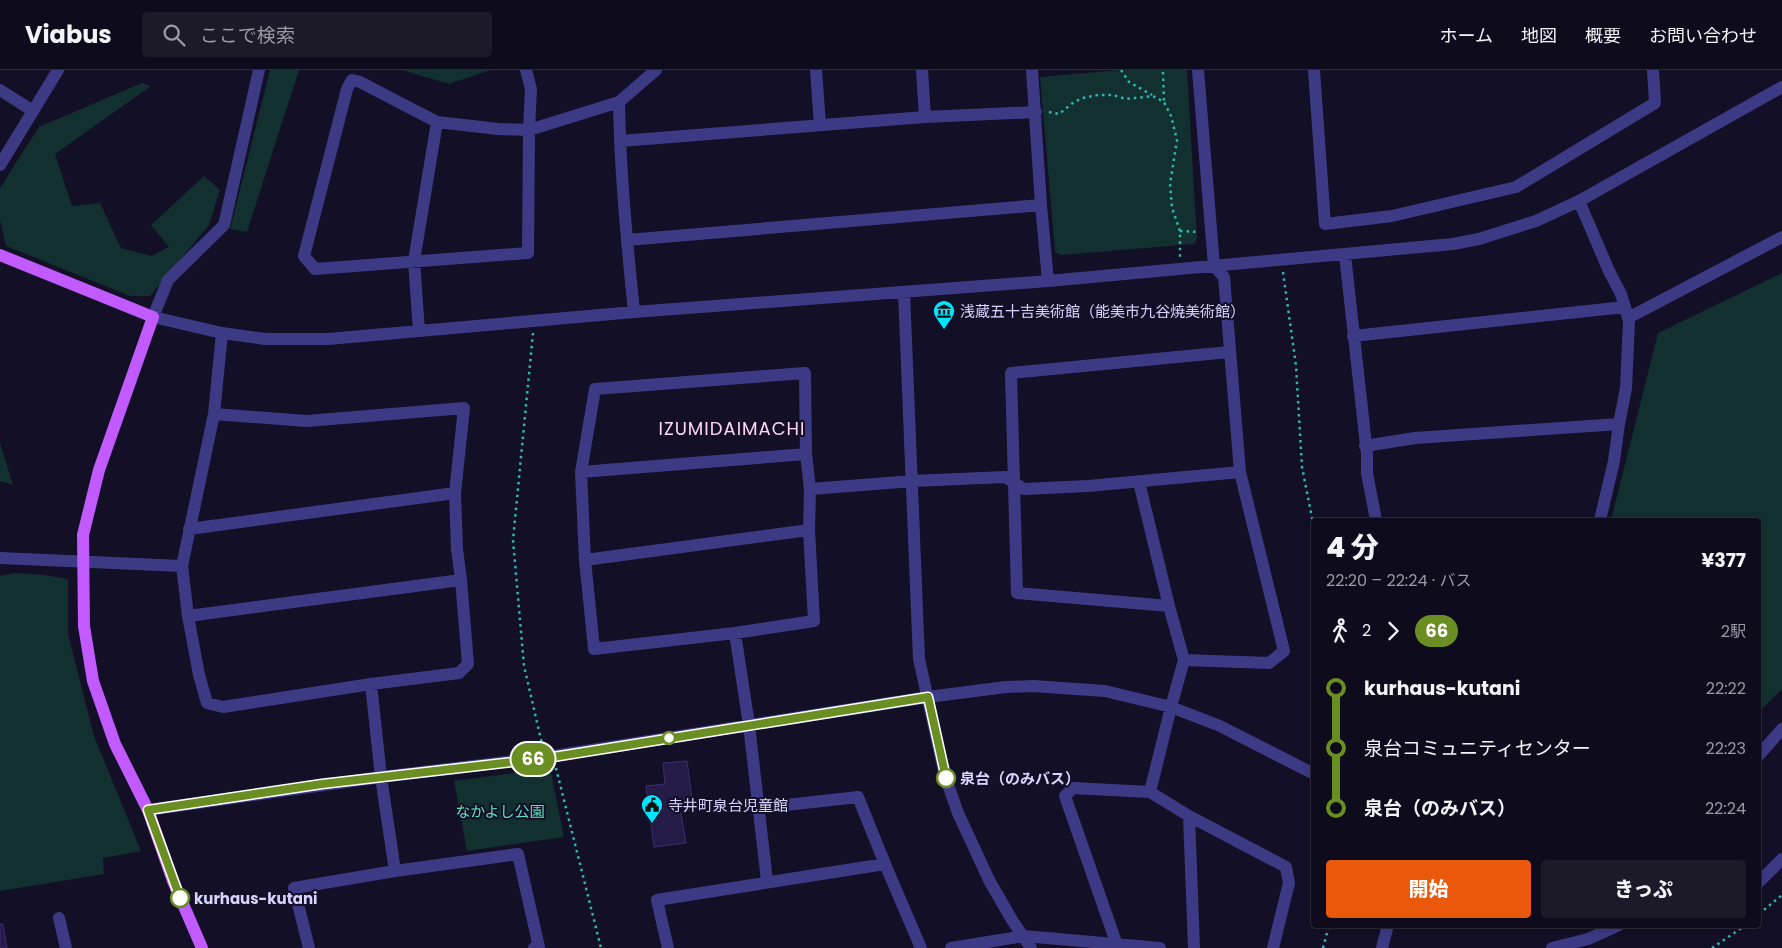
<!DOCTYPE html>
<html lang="ja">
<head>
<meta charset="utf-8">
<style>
  :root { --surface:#0e0b1c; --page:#1c1929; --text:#f1f3f6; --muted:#9b9ba3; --line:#2e2b3b; --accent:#ea580c }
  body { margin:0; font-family:Poppins,"Noto Sans JP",sans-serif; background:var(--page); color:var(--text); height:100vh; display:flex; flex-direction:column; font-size:19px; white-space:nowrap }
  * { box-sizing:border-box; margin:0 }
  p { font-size:16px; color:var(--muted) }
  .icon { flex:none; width:28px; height:28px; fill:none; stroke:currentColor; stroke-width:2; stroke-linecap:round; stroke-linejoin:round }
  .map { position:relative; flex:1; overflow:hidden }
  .drawer { position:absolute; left:1311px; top:448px; width:450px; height:410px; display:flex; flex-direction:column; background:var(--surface); border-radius:5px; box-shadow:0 2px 8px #0003,0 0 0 1px var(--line) }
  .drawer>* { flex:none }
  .badge { padding:0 10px; border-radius:16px; font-size:18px; line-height:32px }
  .map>.badge { position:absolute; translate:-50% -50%; box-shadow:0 0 0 2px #fff }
  .legs { display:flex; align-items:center; gap:8px; height:55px; padding:0 15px; font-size:16px }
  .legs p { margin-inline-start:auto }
  .head { display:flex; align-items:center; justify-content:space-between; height:85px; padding:0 15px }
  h1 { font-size:28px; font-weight:800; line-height:38px }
  .action { display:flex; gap:10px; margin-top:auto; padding:10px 15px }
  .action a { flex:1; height:58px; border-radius:5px; background:var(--accent); color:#fff; font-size:20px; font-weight:800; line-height:58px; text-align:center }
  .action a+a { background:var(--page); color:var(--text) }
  ul { padding:0 15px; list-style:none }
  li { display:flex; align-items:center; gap:18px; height:60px; font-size:19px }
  li i { display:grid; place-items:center; width:8px; height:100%; margin:0 6px; background:currentColor }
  li i::after { content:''; width:12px; height:12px; margin:-6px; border:4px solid; border-radius:50%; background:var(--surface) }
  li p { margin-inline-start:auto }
  li:first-child i { background:linear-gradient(#0000 50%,currentColor 0) }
  li:last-child i { background:linear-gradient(currentColor 50%,#0000 0) }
  header { display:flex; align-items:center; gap:30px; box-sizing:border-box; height:70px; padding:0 25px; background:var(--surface); border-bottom:1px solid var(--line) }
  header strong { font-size:24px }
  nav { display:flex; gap:28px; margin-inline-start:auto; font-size:18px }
  .search { width:350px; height:45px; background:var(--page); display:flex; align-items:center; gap:12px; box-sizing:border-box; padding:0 18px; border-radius:5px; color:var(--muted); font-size:19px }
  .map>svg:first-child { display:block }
</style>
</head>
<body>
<header>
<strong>Viabus</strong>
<div class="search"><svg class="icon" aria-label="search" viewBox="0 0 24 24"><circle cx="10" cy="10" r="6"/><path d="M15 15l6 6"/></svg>ここで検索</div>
<nav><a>ホーム</a><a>地図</a><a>概要</a><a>お問い合わせ</a></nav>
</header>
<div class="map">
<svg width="1782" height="878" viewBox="0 0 1782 878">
  <rect width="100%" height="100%" fill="#130f26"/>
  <path fill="#12302f" d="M270 0H299L247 162 230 159Z
    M402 0H491L449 14Z
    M1120 0H1187L1197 169 1194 174 1061 185 1055 182 1040 7Z
    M142 13 151 16 55 84 72 136 100 133 121 178 151 186 169 177 151 155 204 106 220 120 209 155 150 226H130L6 176 0 150V118L39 57Z
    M1782 203V619L1759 642V450H1611L1658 263Z
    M0 373 13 415 0 411Z
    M14 503 44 505 68 509V564L94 666 141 781 103 788 104 804 0 821V506Z
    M550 698 564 767 467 781 454 711Z"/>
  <path fill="#241b47" stroke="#3b2d73" d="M687 691 693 736 680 738 686 773 654 777 646 716 665 714 663 693Z
    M0 854H3L7 878H0Z"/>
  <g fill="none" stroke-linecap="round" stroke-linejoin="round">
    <path stroke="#2fb8b0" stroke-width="2.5" stroke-dasharray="2.5 4" stroke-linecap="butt" d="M1121 0 1129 12 1152 25
      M1163 2 1164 32
      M1049 42 1059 44 1074 32 1083 28 1098 25H1113L1126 29 1153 26 1164 32 1171 46 1177 70 1170 114 1172 138 1180 161V187
      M1180 161 1198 162
      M1283 202 1296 296 1302 397 1314 458
      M533 263 513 470 524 596 542 674
      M556 698 601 878
      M1759 844 1782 825
      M1323 878 1329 855
      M1712 878 1746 855"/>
    <path stroke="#3d3a85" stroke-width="12" d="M259 0 224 155 168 210 153 247 222 263 265 269H328L634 242 1048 211 1453 174 1479 169 1536 151 1579 131 1782 17
      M526 0 531 19 529 60 528 183 315 199 304 186 347 19 352 10 360 12 437 52 498 59 529 60 619 32 656 0
      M816 0 820 55
      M922 0 925 47
      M1032 0 1041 135 1048 211
      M1314 0 1325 154 1392 146 1516 117 1655 33 1653 0
      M0 20 33 41
      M619 32C620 102 627 172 634 242
      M620 71 925 47 1036 42
      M0 95 58 0
      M1579 131 1609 201 1621 224 1629 251 1626 318 1619 354 1614 391 1600 450
      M627 170 1041 135
      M1345 185 1367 384V403L1376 450
      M904 222 919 589 945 706 958 743 989 810 1012 850 1031 878
      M1628 248 1782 167
      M419 261 414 191 437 52
      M1353 266 1625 237
      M805 303 806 384 810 419 809 460 814 551 735 563 594 579 585 490 581 402 595 319Z
      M214 344 307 351 464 338 455 423 457 479 461 510 468 594 459 603 371 614 223 637 207 633 199 605 188 546 182 496 214 344 222 263
      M1365 376 1415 368 1619 354
      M581 402 806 384
      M1139 412 1169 536 1184 590 1171 637 1150 722 1189 746 1194 878
      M810 419 913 411 1005 407 1024 419 1088 416 1240 402 1224 207 1214 196 1198 0
      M189 459 455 423
      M0 488 182 496
      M585 490 809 460
      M1169 536 1017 523 1011 303 1229 282
      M188 546 461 510
      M735 563 749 655 767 811
      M1184 590 1269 593 1284 581 1240 402
      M371 614 381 707 395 801
      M1759 685 1782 659
      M759 738 858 727 885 794
      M148 740 381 707 547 687 928 627 1006 617 1033 616 1105 621 1171 637 1220 656 1314 704
      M1189 746 1286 797 1289 813 1273 878
      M1759 812 1782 789
      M59 848 66 878
      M1117 875 1065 726 1073 718 1150 722
      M309 878 294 818 395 801 518 784 539 877 534 878
      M668 878 657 830 885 794 921 878
      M951 878 1024 866 1160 878
      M1382 878 1388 855
      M1552 878 1588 869 1619 855"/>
    <path stroke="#c25bff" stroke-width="12" d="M0 185 153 247 99 400 83 465 84 556 93 611 115 674 148 740 173 811 202 878"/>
  </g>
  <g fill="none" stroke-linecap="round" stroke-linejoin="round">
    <g stroke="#fff" stroke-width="11">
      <path id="line-1" d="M180 828 148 740 322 714 547 688 928 627 946 708"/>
    </g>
    <use href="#line-1" stroke="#6b8e23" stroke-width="8"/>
  </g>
  <defs>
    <g id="museum-pin" transform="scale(1.125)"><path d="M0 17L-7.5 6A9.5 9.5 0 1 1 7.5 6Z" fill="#00e5ff" stroke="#130f26"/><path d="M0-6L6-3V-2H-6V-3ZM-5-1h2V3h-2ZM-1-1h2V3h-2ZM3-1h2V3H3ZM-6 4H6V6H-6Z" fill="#111"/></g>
    <g id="civic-pin" transform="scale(1.125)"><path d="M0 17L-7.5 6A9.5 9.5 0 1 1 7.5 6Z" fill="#00e5ff" stroke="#130f26"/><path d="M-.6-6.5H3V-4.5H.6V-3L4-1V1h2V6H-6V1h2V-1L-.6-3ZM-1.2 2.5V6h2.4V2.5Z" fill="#111"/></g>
  </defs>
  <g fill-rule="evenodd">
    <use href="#museum-pin" x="944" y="241"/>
    <use href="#civic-pin" x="652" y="735"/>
  </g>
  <g fill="#fff" stroke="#6b8e23" stroke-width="2.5">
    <circle cx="669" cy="668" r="6"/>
    <circle cx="946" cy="708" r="9"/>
    <circle cx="180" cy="828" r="9"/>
  </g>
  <g text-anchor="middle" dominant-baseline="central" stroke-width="4" stroke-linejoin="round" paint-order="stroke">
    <g font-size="15" fill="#d9d4ff" stroke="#130f26" text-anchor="start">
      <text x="960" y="241">浅蔵五十吉美術館（能美市九谷焼美術館）</text>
      <text x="668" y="735">寺井町泉台児童館</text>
    </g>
    <g font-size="15" font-weight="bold" fill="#d9d4ff" stroke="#130f26" text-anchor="start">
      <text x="960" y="708">泉台（のみバス）</text>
      <text x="194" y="828">kurhaus-kutani</text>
    </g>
    <g font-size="15" fill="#5fe0c0" stroke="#130f26">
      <text x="500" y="741">なかよし公園</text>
    </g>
    <g font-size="18" letter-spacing="1" fill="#ffd6f0" stroke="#130f26">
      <text x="732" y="358">IZUMIDAIMACHI</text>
    </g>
  </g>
</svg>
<b class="badge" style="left:533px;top:689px;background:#6b8e23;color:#fff">66</b>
<section class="drawer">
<div class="head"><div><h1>4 分</h1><p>22:20 – 22:24 · バス</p></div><b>¥377</b></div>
<div class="legs"><svg class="icon" aria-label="walk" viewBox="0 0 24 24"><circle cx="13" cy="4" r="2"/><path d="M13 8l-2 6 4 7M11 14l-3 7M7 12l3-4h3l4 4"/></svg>2<svg class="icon" aria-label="forward" viewBox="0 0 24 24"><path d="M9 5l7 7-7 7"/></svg><b class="badge" style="background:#6b8e23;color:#fff">66</b><p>2駅</p></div>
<ul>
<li><i style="color:#6b8e23"></i><b>kurhaus-kutani</b><p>22:22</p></li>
<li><i style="color:#6b8e23"></i><span>泉台コミュニティセンター</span><p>22:23</p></li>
<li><i style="color:#6b8e23"></i><b>泉台（のみバス）</b><p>22:24</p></li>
</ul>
<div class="action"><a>開始</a><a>きっぷ</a></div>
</section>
</div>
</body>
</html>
